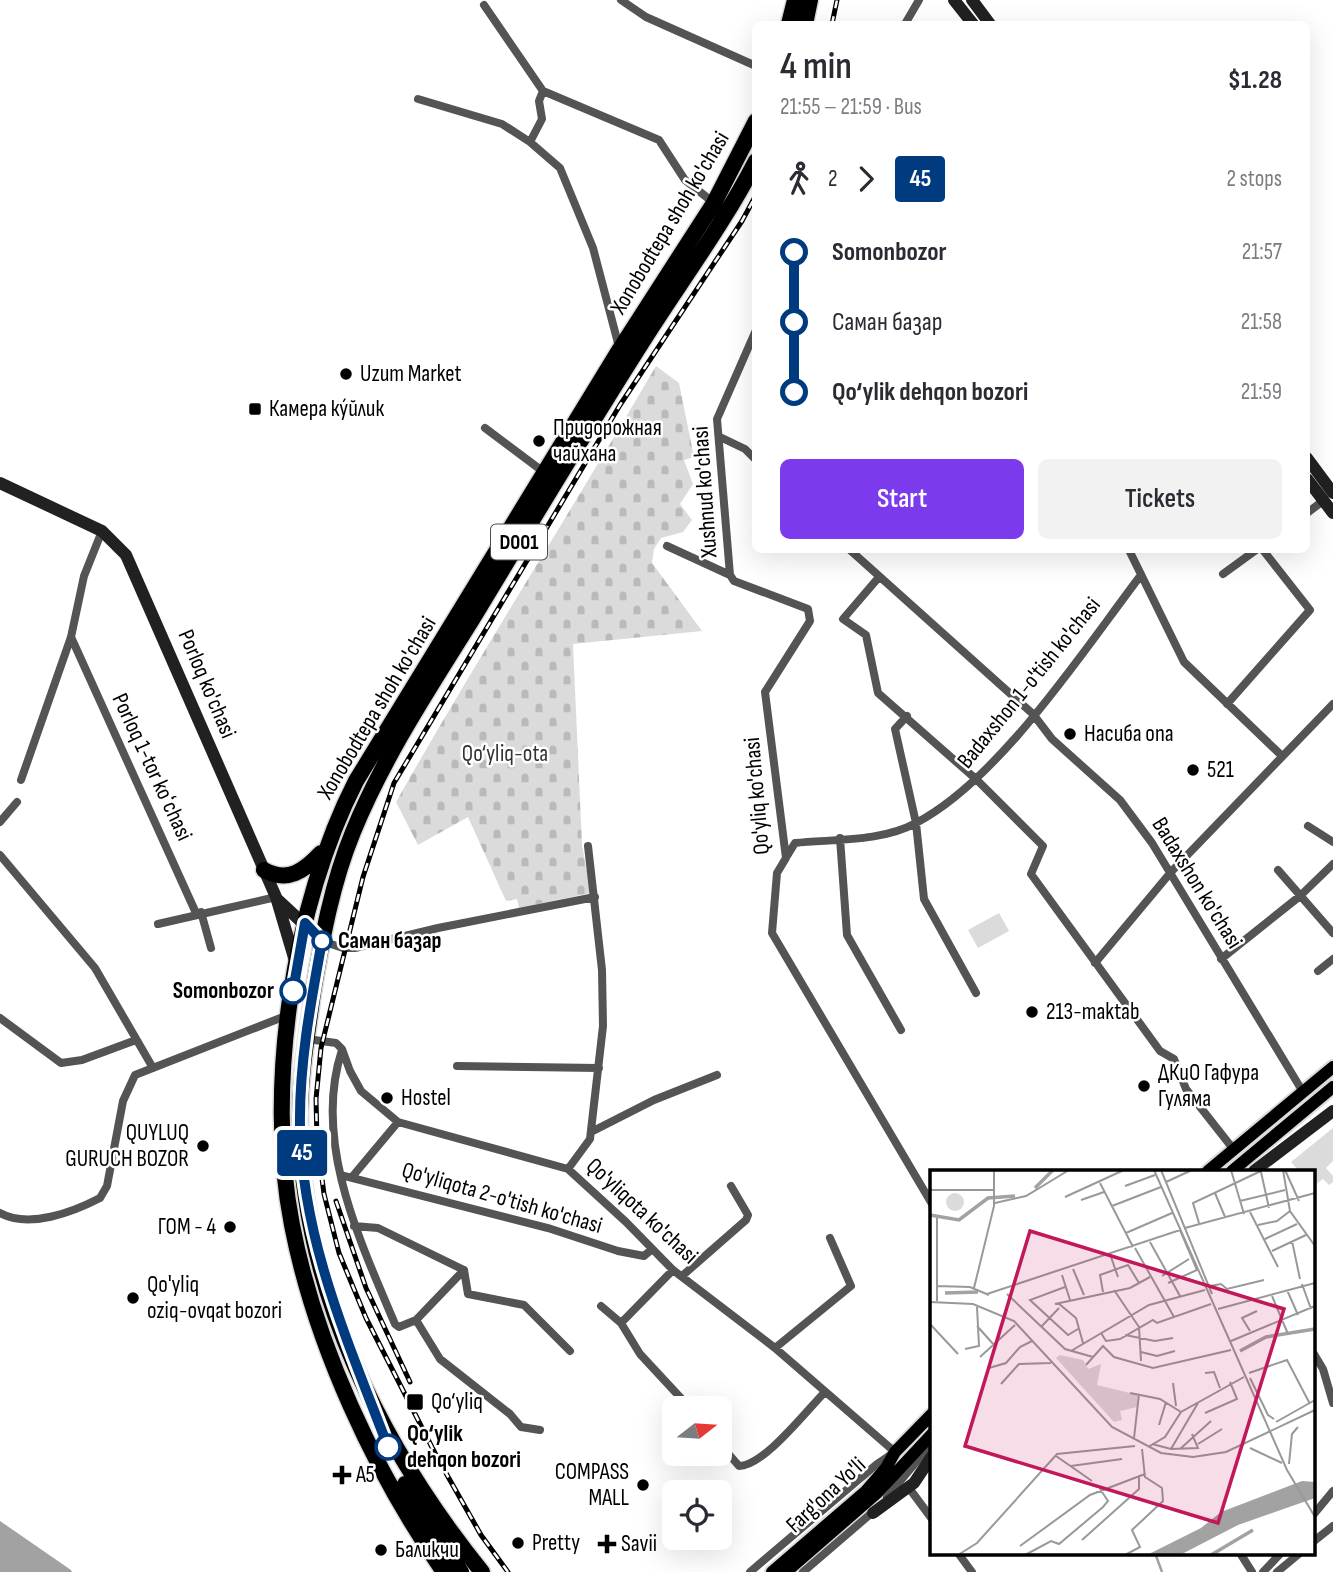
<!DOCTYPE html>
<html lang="en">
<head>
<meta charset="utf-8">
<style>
  :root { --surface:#fff; --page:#f2f2f3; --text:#2b2b33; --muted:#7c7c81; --accent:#7c3aed }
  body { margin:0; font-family:"Sofia Sans Condensed",sans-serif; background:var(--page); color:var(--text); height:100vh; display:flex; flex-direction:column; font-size:26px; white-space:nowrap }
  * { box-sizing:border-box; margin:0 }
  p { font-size:23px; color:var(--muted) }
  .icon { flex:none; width:38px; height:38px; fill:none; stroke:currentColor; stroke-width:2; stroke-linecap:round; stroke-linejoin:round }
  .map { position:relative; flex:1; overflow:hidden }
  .details { position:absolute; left:752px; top:21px; width:558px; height:532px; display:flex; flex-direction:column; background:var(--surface); border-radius:10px; box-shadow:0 7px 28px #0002 }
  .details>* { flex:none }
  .badge { padding:0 14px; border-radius:5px; font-size:24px; line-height:46px }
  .needle { width:46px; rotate:73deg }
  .controls { position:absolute; left:662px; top:1396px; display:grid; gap:14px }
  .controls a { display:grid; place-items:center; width:70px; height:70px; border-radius:10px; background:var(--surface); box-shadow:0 7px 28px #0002; font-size:35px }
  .map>.badge { position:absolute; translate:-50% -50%; box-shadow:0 0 0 4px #fff }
  .legs { display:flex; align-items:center; gap:10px; height:77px; padding:0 28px; font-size:23px }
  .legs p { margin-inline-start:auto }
  .head { display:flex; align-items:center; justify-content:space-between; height:119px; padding:0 28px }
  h1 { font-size:38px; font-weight:600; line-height:52px }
  .button { display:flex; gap:14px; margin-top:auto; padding:14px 28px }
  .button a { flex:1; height:80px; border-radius:10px; background:var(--accent); color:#fff; font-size:28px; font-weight:600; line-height:80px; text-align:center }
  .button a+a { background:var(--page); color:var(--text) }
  ul { padding:0 28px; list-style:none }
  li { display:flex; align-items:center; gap:24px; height:70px; font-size:26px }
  li i { display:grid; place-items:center; width:10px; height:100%; margin:0 9px; background:currentColor }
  li i::after { content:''; width:18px; height:18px; margin:-9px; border:5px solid; border-radius:50%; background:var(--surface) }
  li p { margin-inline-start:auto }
  li:first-child i { background:linear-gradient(#0000 50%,currentColor 0) }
  li:last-child i { background:linear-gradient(currentColor 50%,#0000 0) }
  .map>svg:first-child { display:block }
</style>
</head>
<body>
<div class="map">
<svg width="1333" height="1572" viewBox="0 0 1333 1572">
  <defs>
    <pattern id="cemetery-stones" width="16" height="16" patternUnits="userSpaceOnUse" patternTransform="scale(1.75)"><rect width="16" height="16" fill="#dbdbdb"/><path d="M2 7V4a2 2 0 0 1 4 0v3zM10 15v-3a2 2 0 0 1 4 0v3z" fill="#bababa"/></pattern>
  </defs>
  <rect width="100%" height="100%" fill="#fff"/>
  <path fill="#dbdbdb" d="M999 913 1009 931 978 948 968 930Z
    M1333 1128V1161L1326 1168 1333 1176V1182L1329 1185 1323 1179 1314 1186V1171H1299L1291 1162Z"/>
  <path fill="url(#cemetery-stones)" d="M656 366 679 383 694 457 684 460 693 484 680 504 692 520 683 532 661 538 654 549 652 563 702 631 573 644 582 845 591 893 519 908 517 899 506 901 468 817 418 845 396 802C479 655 571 512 656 366Z"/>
  <path fill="#a2a2a2" d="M0 1521 71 1570 72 1572H0Z"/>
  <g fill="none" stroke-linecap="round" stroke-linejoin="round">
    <path stroke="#a2a2a2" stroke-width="2.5" d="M1155 1553 1162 1572"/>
    <g stroke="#dbdbdb" stroke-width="16">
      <path id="primary" d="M1208 1171 1333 1067
        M1232 1171 1333 1087
        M772 1572 866 1491 886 1468 895 1452 932 1414
        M786 1572 877 1493 932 1434"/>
    </g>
    <g stroke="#dbdbdb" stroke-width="19">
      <path id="highway" d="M789 24 795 0
        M805 24 810 0
        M264 870C288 883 304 871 321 853
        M405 1484 461 1572
        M444 1572C375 1473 315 1344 292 1225 265 1088 293 904 356 781L620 349 714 203 756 121
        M482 1572C381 1447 303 1291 300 1126 299 1082 307 1037 313 993 322 938 332 883 353 832 384 756 430 687 473 618 526 530 579 442 634 355 674 290 721 229 756 161"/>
    </g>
    <path stroke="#545454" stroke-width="8" d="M621 0 646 17 756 66
      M484 5 543 91 659 140 685 180 714 203
      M905 24 919 0
      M418 99 502 124 530 142 560 168 593 248 619 347
      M530 142 542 119 539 101 543 91
      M485 428 545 473
      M720 437 745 449 756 460
      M1307 513 1323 501
      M667 546 730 575 734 581 808 609 810 621 765 692 786 858 777 873 772 933 932 1204
      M850 550 1033 714 1052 739 1120 800 1152 843 1303 1092
      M1129 550 1184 662 1281 755
      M1223 574 1256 550
      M730 575 717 419 756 330
      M879 577 843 619 866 635 878 693 977 780 1043 846 1031 874 1160 1051 1174 1059 1186 1089 1234 1150
      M71 637 196 913
      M1227 704 1310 610 1263 550
      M907 716 895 729 916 823 924 899 976 993
      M21 780 71 637 84 576 102 531
      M0 822 17 802
      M1308 826 1333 842
      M840 838 847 935 901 1030
      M0 855 95 968 153 1068
      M787 856 795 843C834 839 881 842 916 823 1000 779 1083 651 1141 575
      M1278 870 1333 933
      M201 912 211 948
      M158 924 276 897
      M322 941 343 948H355L438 928 595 897
      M1221 959 1300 896 1333 864
      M1095 963 1171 872 1333 704
      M1318 971 1333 959
      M0 1018 61 1063 82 1060 136 1040
      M307 1039 336 1043 342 1049 350 1071 361 1091 398 1122 568 1169 626 1222 673 1270 775 1348 895 1452 877 1464 750 1572
      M342 1050C312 1141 360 1241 395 1324L399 1327 416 1320 464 1270
      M457 1066 599 1068
      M591 1132 654 1100 717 1075
      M568 1169 590 1139 603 1026 602 970 588 846
      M341 1175 548 1228 618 1251 644 1256 651 1250
      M352 1177 398 1122
      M0 1213C29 1229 73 1212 100 1198L107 1186 123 1101 135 1075 288 1015
      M354 1226 378 1228 464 1270 468 1294 524 1305 570 1351
      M682 1276 746 1220 748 1215 731 1186
      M601 1306 621 1323 640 1354 691 1409
      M416 1320 440 1359 510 1414 521 1427 540 1430
      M621 1323 673 1270
      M775 1348 851 1286 830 1238
      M1314 1354 1323 1369 1333 1403
      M719 1443 739 1466C764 1466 806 1411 825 1392
      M909 1488 932 1519
      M887 1497 932 1443
      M1314 1514 1333 1491
      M1314 1541 1333 1526
      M958 1553 972 1572
      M1240 1553 1252 1572
      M803 1572 874 1511
      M1263 1572 1281 1553
      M1277 1572 1300 1553"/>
    <path stroke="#212121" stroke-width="12" d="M954 0 973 24
      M972 0 990 24
      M1307 458 1333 493
      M1307 479 1333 513
      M0 483 102 531 126 555 276 897 295 961
      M278 900 322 941
      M1254 1171 1333 1111
      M873 1513 914 1483 932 1456"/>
    <use href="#primary" stroke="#000" stroke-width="12"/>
    <use href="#highway" stroke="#000" stroke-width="16"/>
    <g stroke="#000" stroke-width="5">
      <path id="rail" d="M832 24 837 0
        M336 1201 366 1288 410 1382
        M508 1572 481 1535 438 1459 366 1318 339 1253 324 1194 317 1140 316 1099 321 1048 363 877 394 783 620 405 742 221 756 195"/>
    </g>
    <use href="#rail" stroke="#fff" stroke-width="2.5" stroke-dasharray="8" stroke-linecap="butt"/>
  </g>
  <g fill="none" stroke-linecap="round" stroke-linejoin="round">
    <g stroke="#fff" stroke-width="16">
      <path id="line-1" d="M293 991 305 923 322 941C311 1001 299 1064 300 1126 302 1240 348 1342 388 1447"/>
    </g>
    <use href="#line-1" stroke="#003b80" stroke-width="10"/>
  </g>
  <g fill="#000" stroke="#fff" stroke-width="2.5">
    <circle cx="346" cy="374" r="7"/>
    <rect x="248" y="402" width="14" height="14" rx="3.5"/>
    <circle cx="539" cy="441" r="7"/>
    <circle cx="1070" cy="734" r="7"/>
    <circle cx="1193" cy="770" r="7"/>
    <circle cx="1032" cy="1012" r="7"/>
    <circle cx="1144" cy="1086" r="7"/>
    <circle cx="387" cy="1098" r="7"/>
    <circle cx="203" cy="1146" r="7"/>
    <circle cx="230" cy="1227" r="7"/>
    <circle cx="133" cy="1298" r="7"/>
    <rect x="406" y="1393" width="18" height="18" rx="3.5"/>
    <path d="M338.5 1464.5h7v7h7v7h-7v7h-7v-7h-7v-7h7z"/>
    <circle cx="643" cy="1485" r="7"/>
    <circle cx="518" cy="1543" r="7"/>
    <path d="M603.5 1533.5h7v7h7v7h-7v7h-7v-7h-7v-7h7z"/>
    <circle cx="381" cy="1550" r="7"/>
  </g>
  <g fill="#fff" stroke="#003b80" stroke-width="3.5">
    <circle cx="322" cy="941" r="9"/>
    <circle cx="293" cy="991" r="12"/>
    <circle cx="388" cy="1447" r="12"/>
  </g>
  <g text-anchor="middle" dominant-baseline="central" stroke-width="5" stroke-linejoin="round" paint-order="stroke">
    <rect fill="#fff" stroke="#4c4c4c" stroke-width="2" x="491" y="524.5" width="56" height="35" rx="5"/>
    <g font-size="21" font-weight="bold" fill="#000">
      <text x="519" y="542">D001</text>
    </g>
    <g font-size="23" fill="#000" stroke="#fff">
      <text transform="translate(670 223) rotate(-59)">Xonobodtepa shoh ko'chasi</text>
      <text transform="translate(705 492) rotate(-94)">Xushnud ko'chasi</text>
      <text transform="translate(1029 683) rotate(-51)">Badaxshon 1-o'tish ko'chasi</text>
      <text transform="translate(207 684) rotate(67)">Porloq ko'chasi</text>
      <text transform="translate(377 708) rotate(-59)">Xonobodtepa shoh ko'chasi</text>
      <text transform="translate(152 767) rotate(65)">Porloq 1-tor koʻchasi</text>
      <text transform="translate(757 796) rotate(-95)">Qo'yliq ko'chasi</text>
      <text transform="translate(1197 883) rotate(58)">Badaxshon ko'chasi</text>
      <text transform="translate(502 1198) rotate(16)">Qo'yliqota 2-o'tish ko'chasi</text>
      <text transform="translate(642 1211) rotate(43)">Qo'yliqota ko'chasi</text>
      <text transform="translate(826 1495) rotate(-43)">Farg'ona Yo'li</text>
    </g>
    <g font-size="23" fill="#000" stroke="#fff" text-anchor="start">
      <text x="360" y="374">Uzum Market</text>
      <text x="269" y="409">Камера ку́йлик</text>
      <text x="553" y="428">Придорожная<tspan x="553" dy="26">чайхана</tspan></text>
      <text x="1084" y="734">Насиба опа</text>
      <text x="1207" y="770">521</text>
      <text x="1046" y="1012">213-maktab</text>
      <text x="1158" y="1073">ДКиО Гафура<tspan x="1158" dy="26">Гуляма</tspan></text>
      <text x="401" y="1098">Hostel</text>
      <text x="189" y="1133" text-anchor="end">QUYLUQ<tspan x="189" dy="26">GURUCH BOZOR</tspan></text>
      <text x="216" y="1227" text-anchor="end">ГОМ - 4</text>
      <text x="147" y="1285">Qo'yliq<tspan x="147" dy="26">oziq-ovqat bozori</tspan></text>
      <text x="431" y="1402">Qo‘yliq</text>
      <text x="629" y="1472" text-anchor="end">COMPASS<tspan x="629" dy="26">MALL</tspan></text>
      <text x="356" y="1475">А5</text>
      <text x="532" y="1543">Pretty</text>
      <text x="621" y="1544">Savii</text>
      <text x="395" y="1550">Баликчи</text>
    </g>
    <g font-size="23" fill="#323232" stroke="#fff">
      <text x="505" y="754">Qo‘yliq-ota</text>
    </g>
    <g font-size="23" font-weight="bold" fill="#000" stroke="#fff" text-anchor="start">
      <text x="338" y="941">Саман базар</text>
      <text x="274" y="991" text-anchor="end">Somonbozor</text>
      <text x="407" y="1434">Qo‘ylik<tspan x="407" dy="26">dehqon bozori</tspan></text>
    </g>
  </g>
  <g transform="translate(930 1170)">
    <rect width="385" height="385" fill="#fff"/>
    <path d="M16 32a9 9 0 1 1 18 0a9 9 0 1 1-18 0Z" fill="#dbdbdb"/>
    <path d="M130 185 153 190 158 199 171 194 167 215 208 225 207 237 190 241 192 250 184 252 126 188Z" fill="#dbdbdb"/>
    <path d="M372 311 385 312V328L308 355 250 385H217L271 358 291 342Z" fill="#a2a2a2"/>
    <path fill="none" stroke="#a2a2a2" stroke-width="3.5" d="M105 18 123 0M0 45 29 50 58 28 85 26M15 123 48 122M310 181 336 167 385 159M281 385 323 360"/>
    <path fill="none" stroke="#999" stroke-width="2" d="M224 0 330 239M231 0 282 124M301 0 314 44M353 0 360 41 385 76M355 0 369 31M331 2 339 38M236 12 262 0M170 13 203 77M195 16 225 5M0 20H64M285 23 295 47M135 27 194 0M151 30 174 22M310 31 355 20M65 33 96 26 139 0M182 36 231 17M320 42 348 97M7 48V131M269 53 263 33 333 0M328 55 347 51 360 41M255 58 385 23M196 63 242 43M335 69 367 54M362 71 370 109M220 72 250 126M205 78 244 147M342 81 376 65M181 87 188 107M143 99 154 125M132 105 140 130M232 106 259 89M372 114 381 139M7 116 40 117 59 125M280 116 291 114 297 119 334 110M135 117 100 130 138 165 148 159M44 118 64 36V0M184 120 209 157 211 191M357 120 368 145M173 122 170 105 198 95 209 113M57 124 250 60 267 100 238 113M77 124 135 179 163 187M342 126 358 164M0 132 43 134 84 151 182 257 231 283 263 287 296 282 385 240M128 133 146 148 153 173M125 134 200 118 220 107M288 139 385 113M0 154 28 184M47 156 65 176M111 157 129 138M320 161 312 148 327 141M171 163 176 171 190 169 223 150 227 153 281 134M195 165 225 171 243 168M301 171 385 136M35 179 49 176 47 137M141 181 219 135 275 120M211 182 227 186 245 181M50 187 85 155M156 195 173 176 184 187 223 198 301 180M59 198 76 193 90 177 102 171M275 203 284 202 290 218M319 203 357 190 380 234M320 208 338 245 344 249M243 213 246 236M71 214 89 194 121 193M200 223 230 229 251 242M330 239 357 300 385 347M275 243 307 229 300 212M346 252 385 230M229 255 236 232M204 268 209 224M222 274 241 279 268 278 262 264M268 274 292 259M218 277 235 267 251 242 314 207M320 278 352 293M241 279 268 233M250 279 281 251M126 286 162 311M359 294 362 264 368 257M141 296 192 289M152 370 209 319V305M90 376 160 325 215 304M28 385 47 373 127 284 205 276M95 385 121 371 129 374 173 337 178 331 170 319M195 385 210 377 202 360 233 331 232 318 215 307 212 279"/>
    <path fill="#c2185b" fill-opacity="0.15" stroke="#c2185b" stroke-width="3.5" d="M100 61 354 139 288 353 35 276Z"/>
    <rect width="385" height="385" fill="none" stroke="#000" stroke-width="3.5"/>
  </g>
</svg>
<div class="controls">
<a><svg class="needle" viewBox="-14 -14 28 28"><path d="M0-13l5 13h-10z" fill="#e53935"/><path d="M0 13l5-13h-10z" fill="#7c7c81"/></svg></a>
<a><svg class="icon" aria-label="locate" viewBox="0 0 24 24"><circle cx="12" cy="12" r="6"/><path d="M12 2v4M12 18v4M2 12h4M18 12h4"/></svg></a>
</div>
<b class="badge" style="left:302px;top:1153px;background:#003b80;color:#fff">45</b>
<section class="details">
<div class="head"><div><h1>4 min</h1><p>21:55 – 21:59 · Bus</p></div><b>$1.28</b></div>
<div class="legs"><svg class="icon" aria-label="walk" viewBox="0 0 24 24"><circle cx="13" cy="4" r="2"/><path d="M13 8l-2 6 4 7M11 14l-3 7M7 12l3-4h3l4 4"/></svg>2<svg class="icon" aria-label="forward" viewBox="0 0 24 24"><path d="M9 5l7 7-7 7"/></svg><b class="badge" style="background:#003b80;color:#fff">45</b><p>2 stops</p></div>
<ul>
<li><i style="color:#003b80"></i><b>Somonbozor</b><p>21:57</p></li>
<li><i style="color:#003b80"></i><span>Саман базар</span><p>21:58</p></li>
<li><i style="color:#003b80"></i><b>Qo‘ylik dehqon bozori</b><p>21:59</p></li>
</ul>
<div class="button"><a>Start</a><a>Tickets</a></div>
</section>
</div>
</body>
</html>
